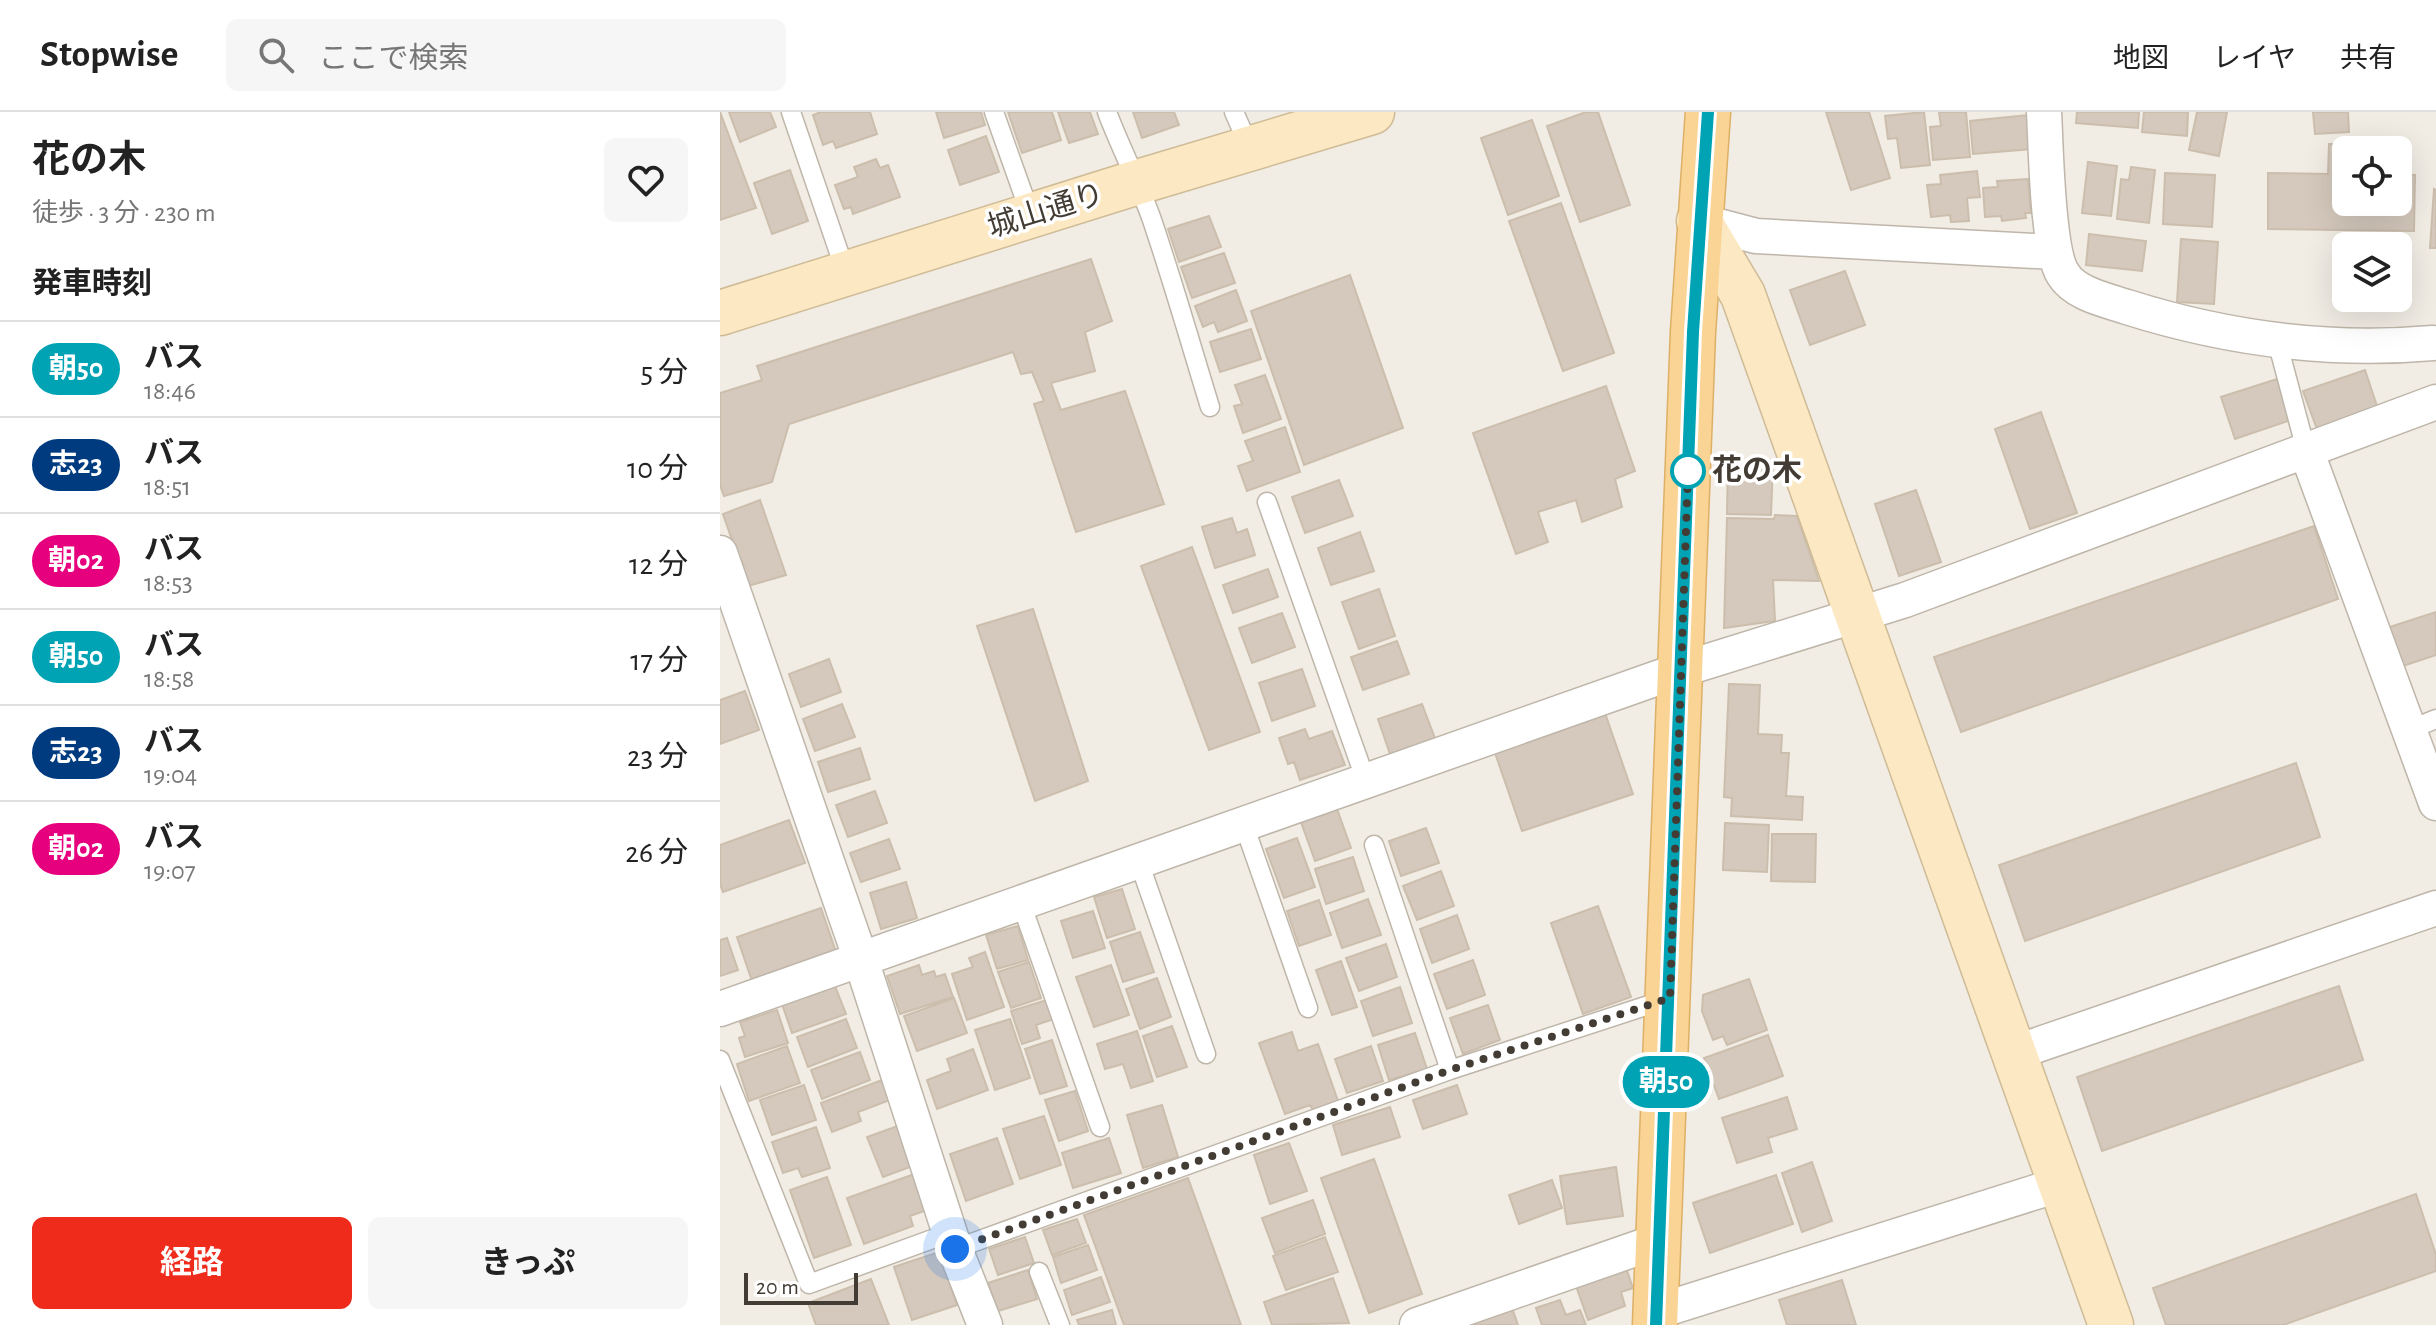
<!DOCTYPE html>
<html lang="ja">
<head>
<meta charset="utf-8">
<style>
  :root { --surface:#fff; --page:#f6f6f6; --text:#222; --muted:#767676; --line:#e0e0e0; --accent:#ef2b1c }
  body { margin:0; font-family:"Alegreya Sans","Noto Sans JP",sans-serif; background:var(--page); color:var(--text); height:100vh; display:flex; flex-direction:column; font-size:30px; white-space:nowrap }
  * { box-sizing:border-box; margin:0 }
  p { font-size:26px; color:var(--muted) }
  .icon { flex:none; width:44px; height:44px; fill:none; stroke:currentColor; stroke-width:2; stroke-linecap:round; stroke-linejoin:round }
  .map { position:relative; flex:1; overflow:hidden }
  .side { display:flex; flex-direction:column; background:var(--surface); width:720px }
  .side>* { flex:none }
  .badge { padding:0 16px; border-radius:26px; font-size:28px; line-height:52px }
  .fabs { position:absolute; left:1612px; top:24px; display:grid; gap:16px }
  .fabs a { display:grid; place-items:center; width:80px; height:80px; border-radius:12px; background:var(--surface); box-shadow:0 8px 32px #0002; font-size:40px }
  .scale { position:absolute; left:24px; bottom:20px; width:114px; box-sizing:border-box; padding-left:8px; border:4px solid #433c34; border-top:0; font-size:22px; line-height:28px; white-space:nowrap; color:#433c34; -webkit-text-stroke:6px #fff; paint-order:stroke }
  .you { position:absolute; width:40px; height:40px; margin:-20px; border:6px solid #fff; border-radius:50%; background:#1a73e8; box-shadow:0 0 0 12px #1a73e833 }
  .map>.badge { position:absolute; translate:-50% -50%; box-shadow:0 0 0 4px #fff }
  h2 { padding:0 32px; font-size:30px; line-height:72px }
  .round { display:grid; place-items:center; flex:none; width:84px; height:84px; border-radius:12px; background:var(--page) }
  .headline { display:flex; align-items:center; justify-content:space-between; height:136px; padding:0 32px }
  h1 { font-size:38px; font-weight:700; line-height:60px }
  .primary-button { display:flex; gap:16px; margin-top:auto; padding:16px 32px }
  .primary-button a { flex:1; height:92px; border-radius:12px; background:var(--accent); color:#fff; font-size:32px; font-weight:700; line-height:92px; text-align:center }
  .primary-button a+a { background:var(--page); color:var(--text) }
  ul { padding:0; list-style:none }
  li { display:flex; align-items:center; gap:24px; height:96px; padding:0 32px; border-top:2px solid var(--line) }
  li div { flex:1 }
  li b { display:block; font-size:30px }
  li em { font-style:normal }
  li .badge { min-width:88px; font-weight:700; text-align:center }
  header { display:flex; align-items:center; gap:48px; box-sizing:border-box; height:112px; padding:0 40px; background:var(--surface); border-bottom:2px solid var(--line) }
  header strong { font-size:38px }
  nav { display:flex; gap:44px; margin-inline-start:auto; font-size:28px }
  .search { width:560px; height:72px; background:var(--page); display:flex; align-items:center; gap:20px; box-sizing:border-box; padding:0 28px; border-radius:12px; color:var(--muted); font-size:30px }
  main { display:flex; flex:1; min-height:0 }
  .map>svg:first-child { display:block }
</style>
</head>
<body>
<header>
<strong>Stopwise</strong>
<div class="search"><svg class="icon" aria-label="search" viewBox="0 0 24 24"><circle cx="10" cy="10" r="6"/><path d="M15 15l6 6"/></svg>ここで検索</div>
<nav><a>地図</a><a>レイヤ</a><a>共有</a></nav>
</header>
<main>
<section class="side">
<div class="headline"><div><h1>花の木</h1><p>徒歩 · 3 分 · 230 m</p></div><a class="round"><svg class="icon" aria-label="heart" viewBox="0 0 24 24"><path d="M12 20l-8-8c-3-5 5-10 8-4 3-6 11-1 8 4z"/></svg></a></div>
<h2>発車時刻</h2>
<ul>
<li><span class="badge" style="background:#00a3b4;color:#fff">朝50</span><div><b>バス</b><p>18:46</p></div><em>5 分</em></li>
<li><span class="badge" style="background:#003b80;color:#fff">志23</span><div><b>バス</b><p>18:51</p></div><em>10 分</em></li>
<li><span class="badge" style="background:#e6007e;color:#fff">朝02</span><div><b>バス</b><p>18:53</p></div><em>12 分</em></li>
<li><span class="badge" style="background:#00a3b4;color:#fff">朝50</span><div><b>バス</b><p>18:58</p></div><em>17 分</em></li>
<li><span class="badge" style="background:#003b80;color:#fff">志23</span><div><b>バス</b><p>19:04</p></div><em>23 分</em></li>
<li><span class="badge" style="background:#e6007e;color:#fff">朝02</span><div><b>バス</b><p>19:07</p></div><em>26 分</em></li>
</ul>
<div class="primary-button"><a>経路</a><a>きっぷ</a></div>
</section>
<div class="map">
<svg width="1716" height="1213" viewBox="0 0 1716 1213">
  <rect width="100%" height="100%" fill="#f1ece4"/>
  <path fill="#d5c9bd" stroke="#ccbead" stroke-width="2" d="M0 0 36 96 0 108Z
    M9 0H50L56 15 20 30Z
    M101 0H150L157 22 116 36 113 29 103 33 93 3Z
    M216 0H261L265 13 224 26Z
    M288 0H332L341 28 302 41Z
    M338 0H370L378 22 349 31Z
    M413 0H454L459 13 422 26Z
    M866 0H878L910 93 860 110 827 14Z
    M1106 0H1149L1170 66 1131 78Z
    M1204 0 1210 53 1181 56 1177 26 1168 27 1165 4Z
    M1219 0H1246L1250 45 1213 48 1210 15 1221 14Z
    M1357 0H1419L1418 16 1356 11Z
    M1424 0H1468L1467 24 1422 20Z
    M1477 0H1507L1499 44 1469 38Z
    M1593 0H1628L1629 20 1595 22Z
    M1308 3 1312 37 1253 42 1250 9Z
    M812 8 839 84 788 103 761 26Z
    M266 24 279 60 240 73 228 38Z
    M1609 32 1663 33 1662 38H1626V90H1678V62L1695 63 1694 119 1548 117V61L1608 62Z
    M156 47 160 56 168 53 180 85 133 102 131 95 124 97 115 73 138 65 134 55Z
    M1368 50 1397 54 1391 104 1362 101Z
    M1411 55 1435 58 1429 111 1397 107 1401 67 1409 68Z
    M70 58 88 109 52 122 34 71Z
    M1257 59 1260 85 1247 86 1249 109 1231 110 1230 103 1211 105 1207 73 1221 72 1220 63Z
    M1445 61 1495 63 1492 115 1443 112Z
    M1308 67 1311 101H1305L1306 106 1282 109 1281 104 1265 105 1263 76 1278 75 1277 69Z
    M1714 77 1716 78V136H1710Z
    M841 91 894 241 843 259 789 109Z
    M489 104 501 135 459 150 448 117Z
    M1369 122 1426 129 1422 159 1366 153Z
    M1461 127 1498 130 1494 192 1457 190Z
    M504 141 515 171 472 186 461 155Z
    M371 147 392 209 365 220 375 259 331 271 341 298 405 279 444 392 356 420 314 292 324 289 312 260 301 262 293 240 69 312 52 370 4 384 0 373V281L42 268 37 254Z
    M1125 159 1145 213 1090 233 1070 178Z
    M630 163 683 316 584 353 531 199Z
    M516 178 527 209 498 220 494 210 483 215 475 194Z
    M531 217 541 247 500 260 490 230Z
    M1645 258 1659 300 1598 320 1583 279Z
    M545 263 561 307 523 321 514 294 522 292 515 273Z
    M1557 267 1571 308 1515 327 1501 285Z
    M886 274 915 359 895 367 902 395 862 410 856 388 818 400 828 430 796 442 753 321Z
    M1321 300 1357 401 1310 417 1275 317Z
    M565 315 580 360 527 379 518 354 533 349 525 329Z
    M1008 350 1053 351 1051 403 1007 402Z
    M619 368 633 404 585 421 572 385Z
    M1196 378 1221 450 1179 464 1155 392Z
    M40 388 66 463 28 474 3 402Z
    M1055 403 1077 404 1099 469 1053 468 1055 509 1004 516 1007 406 1054 407Z
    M512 406 517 421 527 417 535 443 495 456 482 415Z
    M1594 414 1618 487 1241 620 1214 545Z
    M640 420 654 459 611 473 598 436Z
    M472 435 540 620 489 638 421 454Z
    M548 457 558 485 513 501 503 473Z
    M659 477 675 524 639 537 622 490Z
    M313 497 368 669 315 689 257 514Z
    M1716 500V543L1683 554 1670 515Z
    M562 501 575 535 532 551 519 516Z
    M677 529 689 562 643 578 631 545Z
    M109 547 121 580 81 595 69 562Z
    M582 557 595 594 552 609 539 571Z
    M1009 572 1040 573 1038 622 1062 623 1061 641H1069L1066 684 1083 685 1082 708 1011 704 1012 686 1004 685Z
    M25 579 39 618 0 632V588Z
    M122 592 135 625 95 639 83 607Z
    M702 592 716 629 671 645 658 607Z
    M885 601 913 682 802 719 774 638Z
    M585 617 589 627 612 619 625 653 580 668 574 650 568 652 559 626Z
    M140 636 150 667 108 680 98 650Z
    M1576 651 1600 725 1305 829 1279 753Z
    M155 679 167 711 128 725 116 693Z
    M617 697 631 736 595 749 581 710Z
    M69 708 85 751 3 780 0 772V733Z
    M1005 711 1049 713 1047 760 1003 758Z
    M706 716 719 751 681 764 669 729Z
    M1052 722H1096L1095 770 1051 769Z
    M577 726 595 775 564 786 546 737Z
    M169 727 180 757 141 770 130 741Z
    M633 745 644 779 606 792 595 757Z
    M721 759 734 794 697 808 683 774Z
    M186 770 197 806 161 817 150 781Z
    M402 777 415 817 387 826 374 785Z
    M648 787 661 823 622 836 610 801Z
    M599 788 611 823 579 834 567 799Z
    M878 794 911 885 863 902 831 811Z
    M101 796 116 840 32 869 17 825Z
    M373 799 385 836 353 846 341 809Z
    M737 803 749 837 712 851 700 817Z
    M298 814 308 848 277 857 266 823Z
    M420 820 434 860 403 870 390 830Z
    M7 826 18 858 0 864V828Z
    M666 832 677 865 639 879 626 846Z
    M265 840 284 895 247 908 232 862 253 855 249 846Z
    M753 848 765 883 727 897 714 862Z
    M621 849 637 895 612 903 596 858Z
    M309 850 321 886 291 896 278 860Z
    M199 853 202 863 214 859 216 865 225 862 233 885 180 902 167 864Z
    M391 853 409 903 374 915 356 865Z
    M437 866 451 905 420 917 406 877Z
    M1029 867 1047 918 1007 933 1003 924 993 928 982 899 983 883Z
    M115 874 126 902 72 921 62 892Z
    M1619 874 1643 948 1382 1039 1357 965Z
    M680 875 692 911 653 924 641 889Z
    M234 886 247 921 197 939 184 904Z
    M327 888 334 907 316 913 320 926 302 932 291 899Z
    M768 893 780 928 743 942 730 906Z
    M57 898 68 931 25 945 19 926 25 924 20 910Z
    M126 907 137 936 88 955 77 925Z
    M290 907 310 966 275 978 255 918Z
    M452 914 467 955 437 965 423 924Z
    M417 919 433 969 411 976 403 952 385 957 377 932Z
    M572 920 578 939 598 932 618 989 593 998 590 993 565 1002 539 931Z
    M695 921 707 957 669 968 658 933Z
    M1048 923 1063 964 999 987 984 946Z
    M332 928 347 974 320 982 305 937Z
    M67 934 80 971 29 989 17 952Z
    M651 934 663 969 627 981 615 947Z
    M253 937 268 978 217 997 207 968 231 959 227 947Z
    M140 940 150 968 102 987 91 958Z
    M162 968 170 988 138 1000 141 1009 112 1020 101 991Z
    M84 973 96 1008 52 1023 40 988Z
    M737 973 747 1002 703 1017 693 988Z
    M355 979 368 1019 339 1029 325 988Z
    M1067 985 1077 1017 1048 1026 1052 1040 1017 1051 1002 1006Z
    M442 993 458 1045 423 1056 407 1003Z
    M670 995 680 1025 622 1043 613 1013Z
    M324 1004 341 1053 300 1067 283 1017Z
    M183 1012 198 1052 163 1065 147 1025Z
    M96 1015 110 1056 82 1065 78 1056 63 1061 52 1030Z
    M277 1026 293 1072 246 1089 230 1042Z
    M389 1026 401 1061 353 1076 342 1041Z
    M569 1031 587 1079 550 1092 534 1043Z
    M654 1047 702 1182 649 1201 601 1066Z
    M1092 1050 1112 1109 1082 1120 1062 1061Z
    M896 1055 903 1104 847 1112 840 1064Z
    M197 1061 210 1097 190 1104 193 1114 144 1132 127 1086Z
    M1056 1063 1073 1112 990 1141 973 1091Z
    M107 1065 131 1133 94 1146 70 1078Z
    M468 1066 521 1213H404L364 1103Z
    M832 1068 842 1096 799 1112 789 1083Z
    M1696 1082 1716 1143V1159L1563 1213H1446L1433 1176Z
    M593 1088 605 1122 555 1141 542 1106Z
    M357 1107 366 1131 332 1143 323 1118Z
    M305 1125 314 1151 278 1163 269 1137Z
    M605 1125 618 1160 566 1178 553 1144Z
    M368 1133 377 1158 341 1171 333 1145Z
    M219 1140 237 1193 192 1208 174 1155Z
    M905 1153 913 1176 901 1180 905 1194 868 1208 855 1171Z
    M308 1158 317 1187 278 1199 268 1171Z
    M381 1165 390 1190 352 1203 344 1178Z
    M613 1166 629 1211 552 1213 544 1190Z
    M151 1167 169 1213H96L88 1191Z
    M1122 1168 1136 1213H1067L1059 1188Z
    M840 1188 846 1203 860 1198 866 1213H822L816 1196Z
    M791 1193 798 1213H747Z
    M392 1198 396 1213H359L357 1208Z"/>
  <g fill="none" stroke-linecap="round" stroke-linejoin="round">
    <g stroke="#bfb6aa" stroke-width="21">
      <path id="lane" d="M71 0 126 161
        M274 0 311 104
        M387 0C401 37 419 71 432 108 453 170 471 233 490 295
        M514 0 530 36
        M1557 229 1586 338
        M547 390 646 669
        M1689 618 1716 607
        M524 713 588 896
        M654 733 730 958
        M419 750 486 942
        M301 791 380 1015
        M0 948 89 1172 229 1121
        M235 1137 730 958 947 887
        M319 1160 340 1213"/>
    </g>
    <g stroke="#bfb6aa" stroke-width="37">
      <path id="street" d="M1324 0C1326 34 1327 138 1343 162 1355 182 1386 188 1407 195 1505 226 1609 240 1713 231
        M979 109 1036 124 1334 140
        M1586 338 1716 691
        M0 441 141 848 235 1137 265 1213
        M0 897 960 558 1185 488 1716 290
        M1294 941 1716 796
        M936 1200 1341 1072
        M697 1213 938 1129"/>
    </g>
    <g stroke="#cfbb96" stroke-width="47">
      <path id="secondary" d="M979 109 1023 183 1391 1213
        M0 201 418 70 652 0"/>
    </g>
    <g stroke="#ddb066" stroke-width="47">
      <path id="primary" d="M935 1213 973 220 988 0"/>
    </g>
    <use href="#lane" stroke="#fff" stroke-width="18"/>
    <use href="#street" stroke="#fff" stroke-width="34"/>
    <use href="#secondary" stroke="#fce9c3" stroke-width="44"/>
    <use href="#primary" stroke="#f9d495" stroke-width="44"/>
  </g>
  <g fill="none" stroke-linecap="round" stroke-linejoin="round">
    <g stroke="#fff" stroke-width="18">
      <path id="line" d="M936 1213 973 220 988 0"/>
    </g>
    <use href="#line" stroke="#00a3b4" stroke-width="12"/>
    <path stroke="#433c34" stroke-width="8" stroke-dasharray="0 14.4" d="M235 1137 730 958 950 886 968 359"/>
  </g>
  <circle fill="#fff" stroke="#00a3b4" stroke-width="4" cx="968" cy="359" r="16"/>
  <g text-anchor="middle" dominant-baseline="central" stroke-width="7" stroke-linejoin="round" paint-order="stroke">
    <g font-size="30" fill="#433c34" stroke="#fff">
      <text transform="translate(326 99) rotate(-17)">城山通り</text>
    </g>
    <g font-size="30" font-weight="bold" fill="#433c34" stroke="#fff" text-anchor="start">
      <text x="992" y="359">花の木</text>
    </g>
  </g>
</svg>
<div class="fabs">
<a><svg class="icon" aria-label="locate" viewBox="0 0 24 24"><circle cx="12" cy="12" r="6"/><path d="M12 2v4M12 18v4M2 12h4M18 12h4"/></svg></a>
<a><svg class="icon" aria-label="layers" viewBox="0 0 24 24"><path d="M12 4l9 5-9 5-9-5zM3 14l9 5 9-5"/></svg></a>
</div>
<div class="scale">20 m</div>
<div class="you" style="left:235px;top:1137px"></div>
<b class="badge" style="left:946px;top:970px;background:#00a3b4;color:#fff">朝50</b>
</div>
</main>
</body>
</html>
